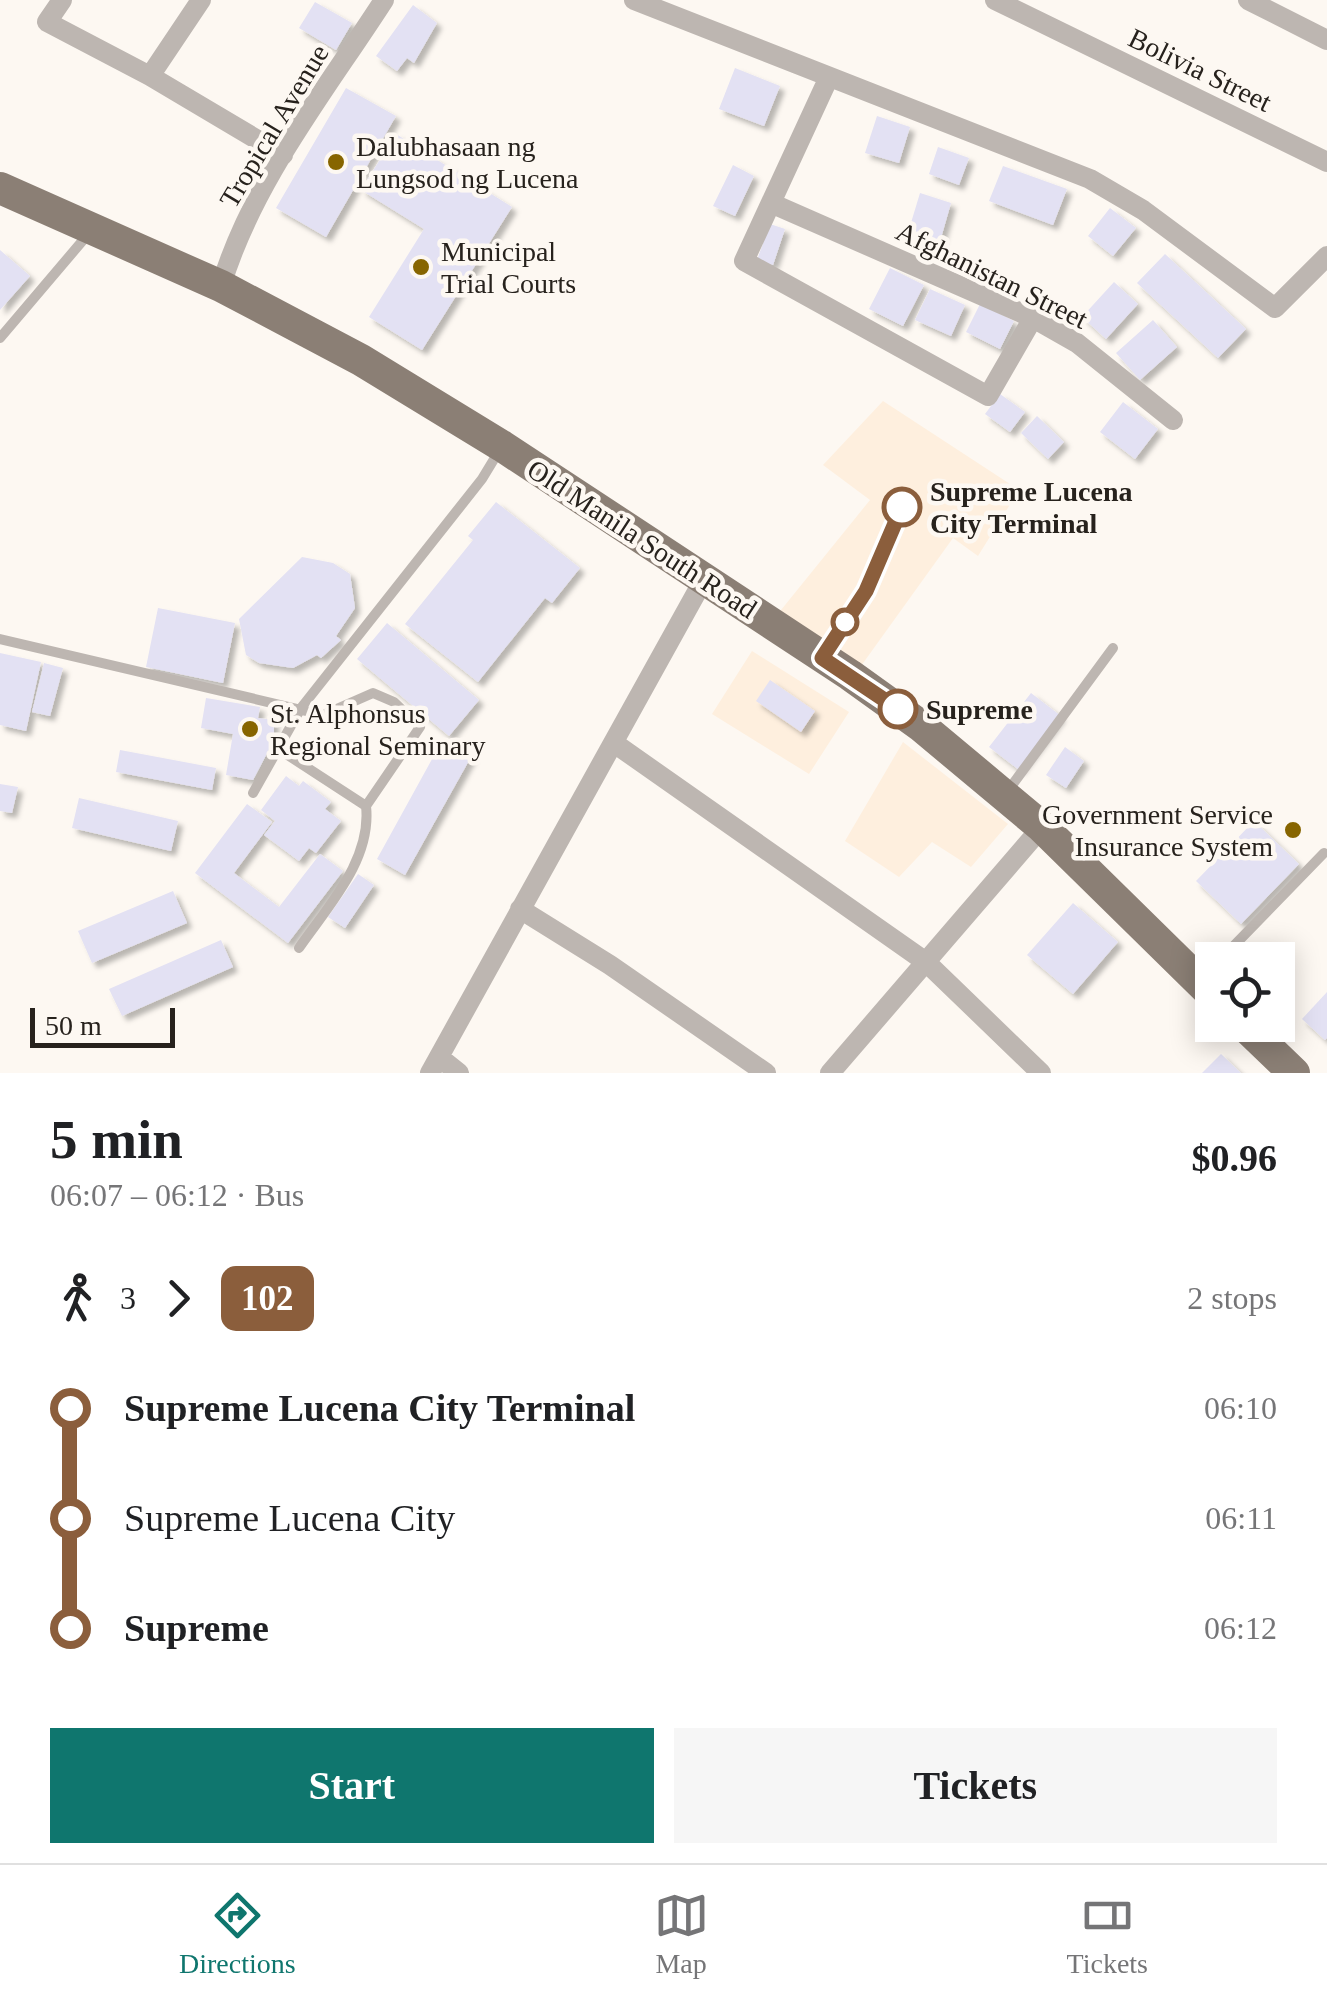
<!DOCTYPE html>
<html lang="en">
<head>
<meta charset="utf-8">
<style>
  :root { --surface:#fff; --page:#f6f6f6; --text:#202124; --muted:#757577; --line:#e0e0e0; --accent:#0f766e }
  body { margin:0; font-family:"Times New Roman",serif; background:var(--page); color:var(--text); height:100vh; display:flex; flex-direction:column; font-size:38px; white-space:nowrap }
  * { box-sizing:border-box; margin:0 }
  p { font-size:32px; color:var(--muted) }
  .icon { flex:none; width:55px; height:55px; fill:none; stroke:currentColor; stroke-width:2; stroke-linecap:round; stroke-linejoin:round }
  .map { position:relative; height:1073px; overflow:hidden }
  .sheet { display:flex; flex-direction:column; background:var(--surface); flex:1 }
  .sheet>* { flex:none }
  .badge { padding:0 20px; border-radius:15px; font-size:35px; line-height:65px }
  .tools { position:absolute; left:1195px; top:942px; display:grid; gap:20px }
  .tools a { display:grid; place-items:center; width:100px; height:100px; border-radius:0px; background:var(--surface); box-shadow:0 5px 25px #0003; font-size:50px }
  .scale { position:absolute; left:30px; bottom:25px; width:145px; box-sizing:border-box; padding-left:10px; border:5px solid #27221d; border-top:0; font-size:28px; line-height:35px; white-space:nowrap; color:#27221d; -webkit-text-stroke:8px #fdf8f2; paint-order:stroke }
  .map>.badge { position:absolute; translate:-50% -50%; box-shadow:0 0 0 5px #fff }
  .legs { display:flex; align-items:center; gap:15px; height:110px; padding:0 50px; font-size:32px }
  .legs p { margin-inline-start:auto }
  .summary { display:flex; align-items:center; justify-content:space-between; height:170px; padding:0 50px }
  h1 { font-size:55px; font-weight:700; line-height:75px }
  .button { display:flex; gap:20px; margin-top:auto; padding:20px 50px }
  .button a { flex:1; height:115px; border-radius:0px; background:var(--accent); color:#fff; font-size:40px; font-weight:700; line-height:115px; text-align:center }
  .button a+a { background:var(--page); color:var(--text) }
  ul { padding:0 50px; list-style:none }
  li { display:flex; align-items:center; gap:35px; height:110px; font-size:38px }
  li i { display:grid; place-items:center; width:15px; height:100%; margin:0 12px; background:currentColor }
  li i::after { content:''; width:25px; height:25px; margin:-12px; border:8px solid; border-radius:50%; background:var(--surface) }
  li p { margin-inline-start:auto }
  li:first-child i { background:linear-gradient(#0000 50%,currentColor 0) }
  li:last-child i { background:linear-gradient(currentColor 50%,#0000 0) }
  .menu { display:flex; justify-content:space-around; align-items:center; height:140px; border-top:2px solid var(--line); background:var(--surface); font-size:28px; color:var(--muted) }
  .menu a { display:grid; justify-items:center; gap:5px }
  .menu .active { color:var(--accent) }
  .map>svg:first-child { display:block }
</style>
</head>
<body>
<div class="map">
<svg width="1327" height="1073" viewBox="0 0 1327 1073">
  <defs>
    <filter id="shadow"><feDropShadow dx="5" dy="5" stdDeviation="2.5" flood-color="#0004"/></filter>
  </defs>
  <rect width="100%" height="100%" fill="#fdf8f2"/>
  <path fill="#feefde" d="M883 401 1019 490 978 556 953 538 861 666 777 615 870 500 823 465Z
    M752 651 849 712 809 774 712 714Z
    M903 742 1008 824 971 867 932 842 899 877 845 841Z"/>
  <path fill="#e3e1f3" filter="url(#shadow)" d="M315 2 352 23 336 50 299 28Z
    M413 5 437 23 414 63 407 58 397 71 376 56Z
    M735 68 780 86 764 126 719 109Z
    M346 88 396 116 326 237 276 208Z
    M877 116 910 127 899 163 865 153Z
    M396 134 512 207 422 350 369 317 424 229 361 190Z
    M938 147 969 158 959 185 929 174Z
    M733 165 754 176 735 216 713 206Z
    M1003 166 1067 189 1053 225 989 201Z
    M920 193 951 203 939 245 907 236Z
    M1110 208 1136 228 1113 256 1088 236Z
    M770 224 785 229 773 265 757 260Z
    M0 250 30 276 0 310Z
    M1165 254 1246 329 1218 358 1137 283Z
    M890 268 924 285 903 326 869 309Z
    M1114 282 1138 304 1106 339 1082 317Z
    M930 289 965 305 951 336 915 320Z
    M980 304 1014 321 1000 349 966 332Z
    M1153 320 1177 347 1140 380 1116 353Z
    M1000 394 1025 412 1010 432 985 414Z
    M1123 402 1158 429 1135 459 1100 432Z
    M1037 416 1064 442 1048 459 1021 433Z
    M496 502 580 568 552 603 545 598 478 682 405 624 473 540 468 536Z
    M302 557 333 563 350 574 355 608 336 636 341 640 321 658 317 655 293 668 259 663 246 655 239 619Z
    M158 608 235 623 223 683 146 667Z
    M387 623 479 700 449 736 357 659Z
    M0 653 41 662 26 731 0 725Z
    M44 663 63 668 50 716 32 712Z
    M770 680 815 711 801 732 756 701Z
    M1031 693 1061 716 1019 770 989 747Z
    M206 698 260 707 258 718 274 720V740L253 780 226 775 233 734 201 728Z
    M442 741 471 757 405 875 377 859Z
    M1065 747 1084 761 1066 788 1046 775Z
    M120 750 216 768 212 790 116 772Z
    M286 776 299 786 303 781 331 802 325 809 341 821 316 853 309 848 299 861 264 835 275 821 261 810Z
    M0 784 18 787 12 813 0 811Z
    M79 798 178 821 171 851 72 828Z
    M247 804 272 822 234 873 279 907 320 854 343 871 288 943 195 873Z
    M1254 821 1299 864 1241 924 1196 881Z
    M358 874 374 885 345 928 328 917Z
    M173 891 187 923 92 963 78 931Z
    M1073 903 1118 942 1073 994 1027 955Z
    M221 940 233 967 122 1016 109 989Z
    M1327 992V1038L1325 1040 1302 1019Z
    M1221 1054 1241 1073H1202Z"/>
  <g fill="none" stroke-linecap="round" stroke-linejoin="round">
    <path stroke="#bdb6b1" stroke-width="10" d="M0 338 90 232
      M0 639 323 715 373 693 394 702 420 727 366 806
      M826 652 866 591 908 494
      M280 750 366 806C372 860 328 906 299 948
      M1007 792 1113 648
      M253 793 301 708 482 479 499 451
      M1220 960 1324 853"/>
    <path stroke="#bdb6b1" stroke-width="20" d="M62 0 47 22 150 76 283 155
      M634 0 1090 179 1143 210 1275 308 1327 256
      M995 0 1327 162
      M1248 0 1327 40
      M150 76 201 0
      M829 77 744 261 988 396 1033 318
      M773 204 1033 318 1077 343 1173 420
      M221 286C252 182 326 90 384 0
      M614 743 926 962 1041 1073
      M520 909 610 965 766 1073
      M439 1057 459 1073
      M430 1073 704 579
      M830 1073 1042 827"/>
    <path stroke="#8b7f75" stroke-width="32" d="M0 188 221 286 361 360 502 446 850 675 921 726 1042 827 1212 994
      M1244 1025 1294 1073"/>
  </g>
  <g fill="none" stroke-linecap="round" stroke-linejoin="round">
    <g stroke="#fff" stroke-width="22">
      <path id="line-1" d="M898 709 822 658 866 591 902 507"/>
    </g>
    <use href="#line-1" stroke="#8b5e3c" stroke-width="15"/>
  </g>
  <g fill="#876500" stroke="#fdf8f2" stroke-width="4">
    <circle cx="336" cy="162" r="10"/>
    <circle cx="421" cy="267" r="10"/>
    <circle cx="250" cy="729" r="10"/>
    <circle cx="1293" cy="830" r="10"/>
  </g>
  <g fill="#fff" stroke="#8b5e3c" stroke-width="5">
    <circle cx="902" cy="507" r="18"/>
    <circle cx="845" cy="622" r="12"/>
    <circle cx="898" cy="709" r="18"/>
  </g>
  <g text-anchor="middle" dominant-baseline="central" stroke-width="9" stroke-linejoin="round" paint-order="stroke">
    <g font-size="28" fill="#27221d" stroke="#fdf8f2">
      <text transform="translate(1200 70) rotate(26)">Bolivia Street</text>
      <text transform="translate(274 126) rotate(-59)">Tropical Avenue</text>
      <text transform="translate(992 275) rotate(26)">Afghanistan Street</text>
      <text transform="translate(642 539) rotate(33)">Old Manila South Road</text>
    </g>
    <g font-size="28" fill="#27221d" stroke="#fdf8f2" text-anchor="start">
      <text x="356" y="146">Dalubhasaan ng<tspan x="356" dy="32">Lungsod ng Lucena</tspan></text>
      <text x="441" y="251">Municipal<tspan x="441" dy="32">Trial Courts</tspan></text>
      <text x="270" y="713">St. Alphonsus<tspan x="270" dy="32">Regional Seminary</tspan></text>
      <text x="1273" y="814" text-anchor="end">Government Service<tspan x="1273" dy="32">Insurance System</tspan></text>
    </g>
    <g font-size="28" font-weight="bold" fill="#27221d" stroke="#fdf8f2" text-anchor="start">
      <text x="930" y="491">Supreme Lucena<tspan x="930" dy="32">City Terminal</tspan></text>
      <text x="926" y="709">Supreme</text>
    </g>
  </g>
</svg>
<div class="tools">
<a><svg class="icon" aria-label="locate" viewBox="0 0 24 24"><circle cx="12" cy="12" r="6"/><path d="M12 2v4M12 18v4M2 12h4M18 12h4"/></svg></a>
</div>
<div class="scale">50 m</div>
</div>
<section class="sheet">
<div class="summary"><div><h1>5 min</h1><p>06:07 – 06:12 · Bus</p></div><b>$0.96</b></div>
<div class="legs"><svg class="icon" aria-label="walk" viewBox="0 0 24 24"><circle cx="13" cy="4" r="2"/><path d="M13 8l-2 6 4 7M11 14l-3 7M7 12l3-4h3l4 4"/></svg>3<svg class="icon" aria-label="forward" viewBox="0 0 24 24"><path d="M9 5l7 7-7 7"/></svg><b class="badge" style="background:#8b5e3c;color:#fff">102</b><p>2 stops</p></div>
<ul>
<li><i style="color:#8b5e3c"></i><b>Supreme Lucena City Terminal</b><p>06:10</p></li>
<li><i style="color:#8b5e3c"></i><span>Supreme Lucena City</span><p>06:11</p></li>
<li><i style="color:#8b5e3c"></i><b>Supreme</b><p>06:12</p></li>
</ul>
<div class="button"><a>Start</a><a>Tickets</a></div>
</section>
<nav class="menu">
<a class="active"><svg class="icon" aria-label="directions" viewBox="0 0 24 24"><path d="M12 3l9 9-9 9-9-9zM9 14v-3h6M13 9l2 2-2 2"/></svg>Directions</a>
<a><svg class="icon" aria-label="map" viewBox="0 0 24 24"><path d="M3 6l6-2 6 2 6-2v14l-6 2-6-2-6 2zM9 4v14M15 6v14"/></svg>Map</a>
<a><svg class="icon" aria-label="tickets" viewBox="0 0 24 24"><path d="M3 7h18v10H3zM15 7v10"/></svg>Tickets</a>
</nav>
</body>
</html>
